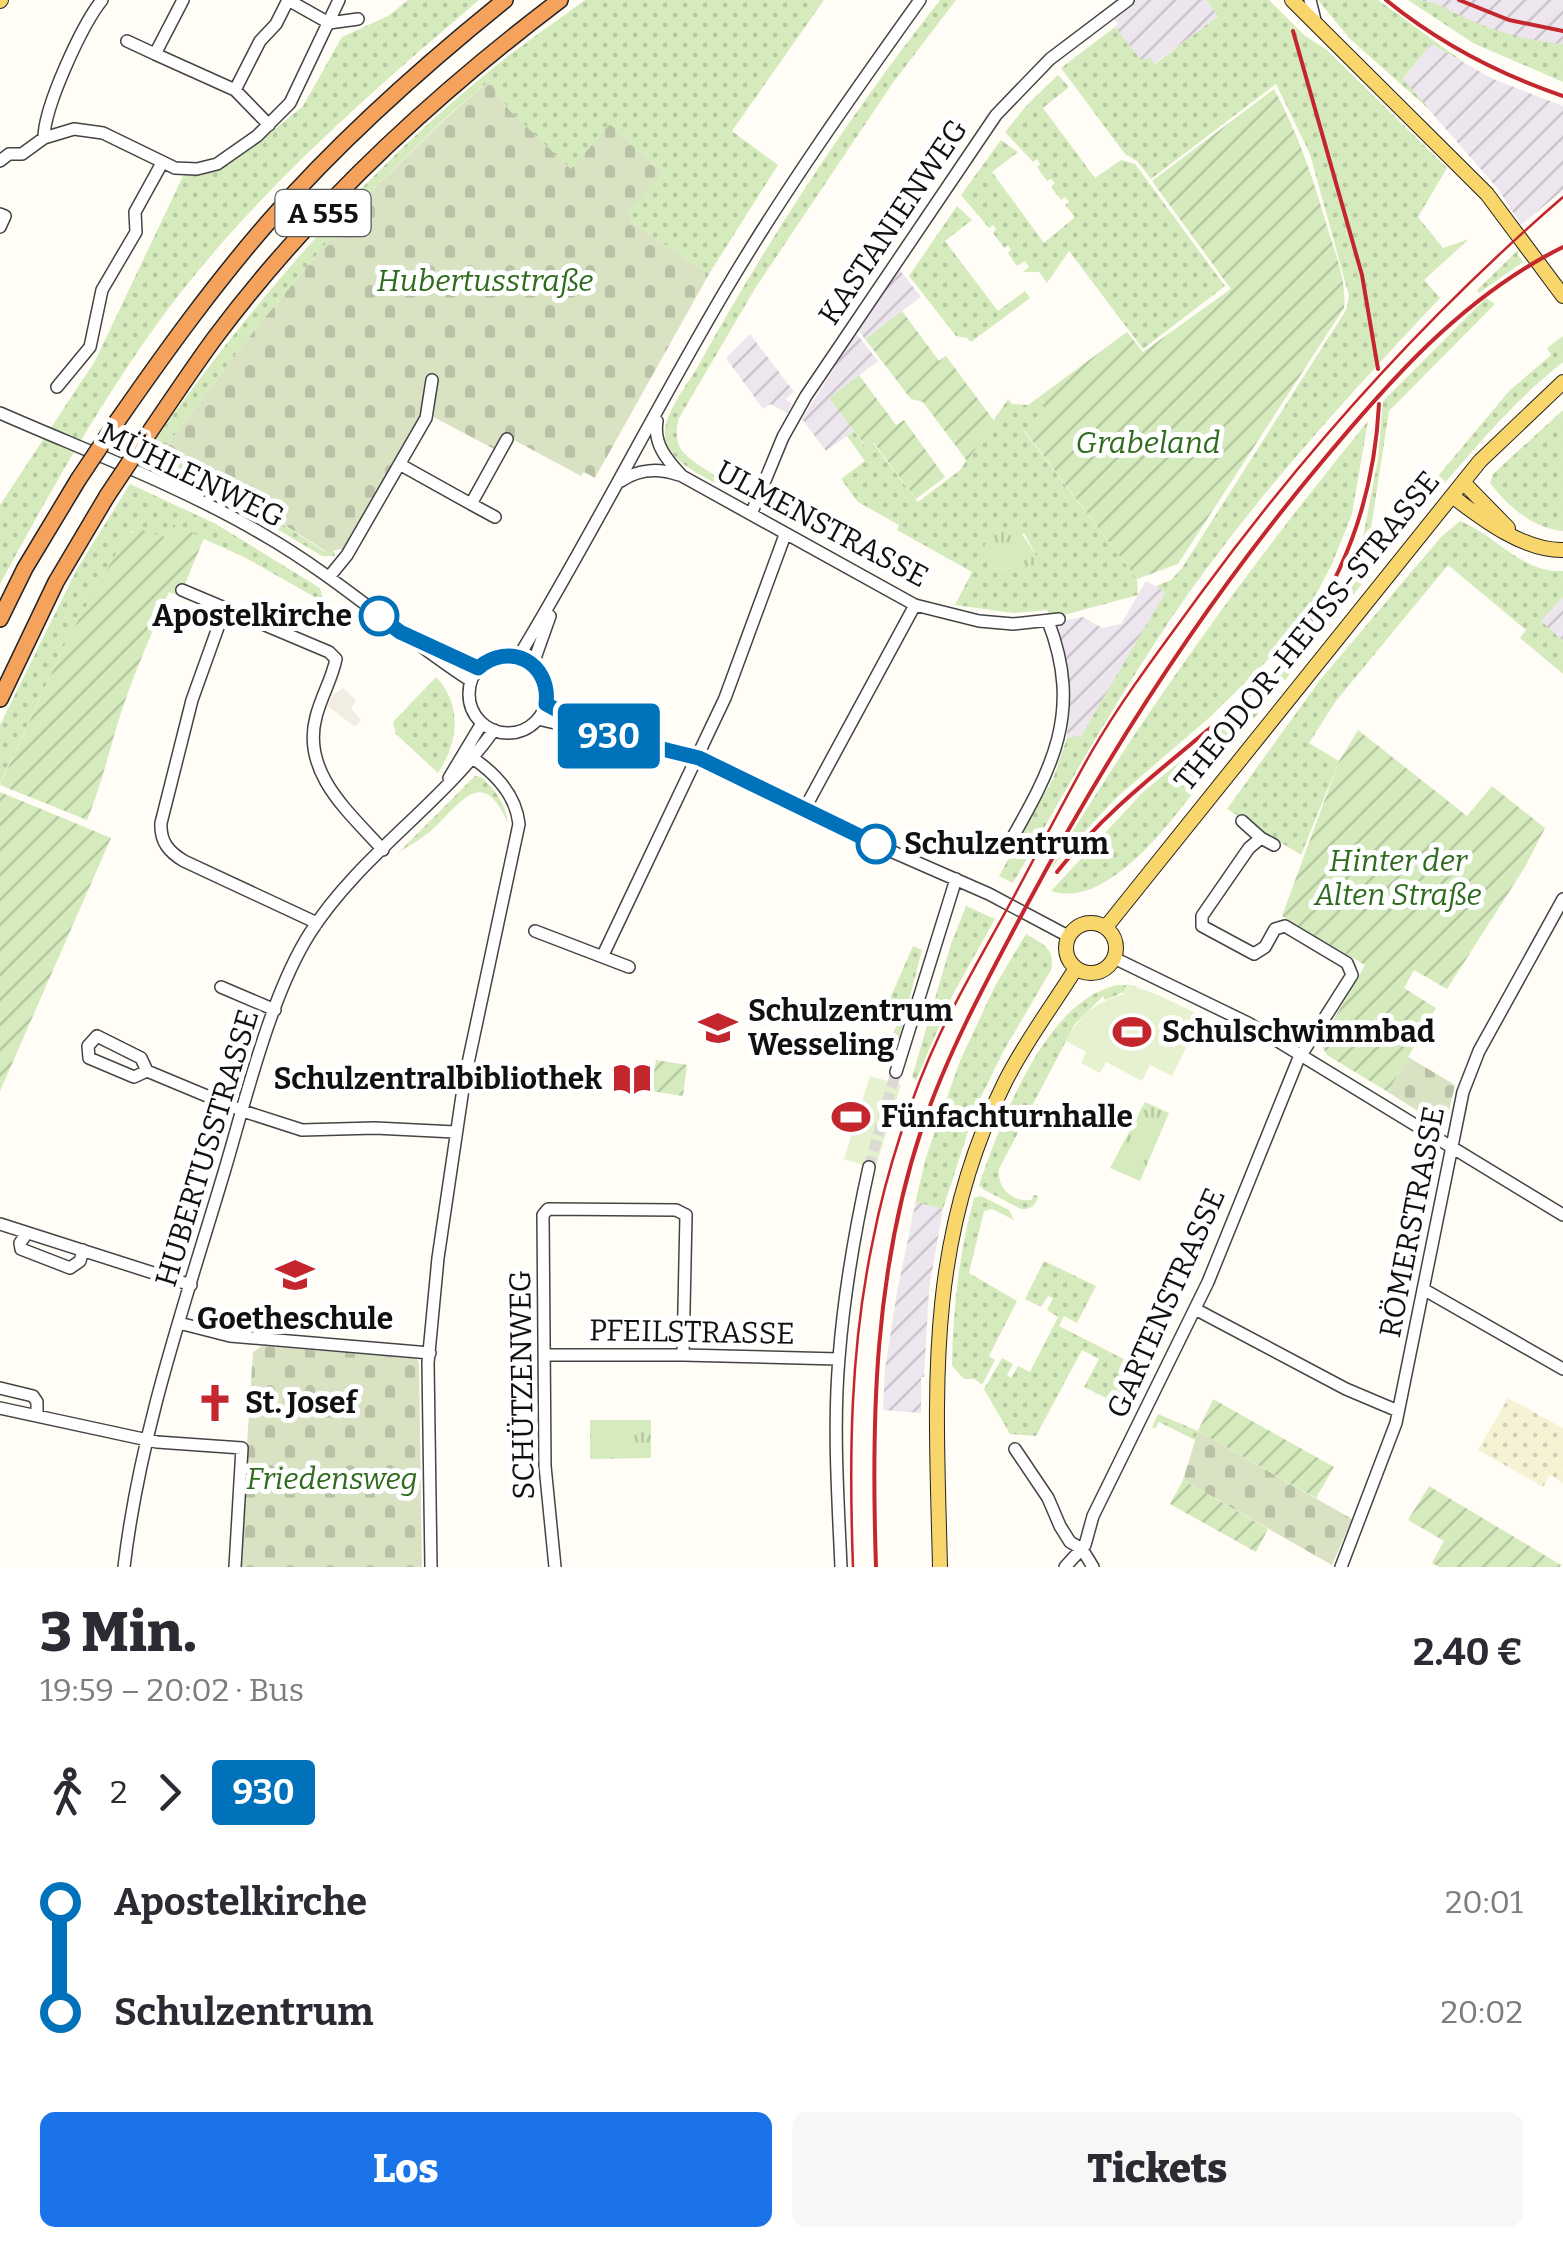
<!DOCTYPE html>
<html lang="de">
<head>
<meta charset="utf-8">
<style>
  :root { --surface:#fff; --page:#f7f7f7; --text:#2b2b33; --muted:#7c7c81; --accent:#1a73e8 }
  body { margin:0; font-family:Bitter,serif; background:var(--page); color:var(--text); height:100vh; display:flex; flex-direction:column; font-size:38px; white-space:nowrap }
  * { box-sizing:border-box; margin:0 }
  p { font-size:32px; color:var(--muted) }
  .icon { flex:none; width:55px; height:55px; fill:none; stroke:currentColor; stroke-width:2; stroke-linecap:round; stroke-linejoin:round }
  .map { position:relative; height:1567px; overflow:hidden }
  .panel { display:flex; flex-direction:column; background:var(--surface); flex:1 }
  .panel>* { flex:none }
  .badge { padding:0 20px; border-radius:8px; font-size:35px; line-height:65px }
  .map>.badge { position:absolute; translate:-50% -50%; box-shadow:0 0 0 5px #fff }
  .legs { display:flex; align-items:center; gap:15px; height:110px; padding:0 40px; font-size:32px }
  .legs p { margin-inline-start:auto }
  .summary { display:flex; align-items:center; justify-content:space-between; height:170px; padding:0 40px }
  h1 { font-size:55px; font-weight:800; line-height:75px }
  .action { display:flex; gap:20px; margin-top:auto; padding:20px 40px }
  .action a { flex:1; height:115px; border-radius:15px; background:var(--accent); color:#fff; font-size:40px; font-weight:800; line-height:115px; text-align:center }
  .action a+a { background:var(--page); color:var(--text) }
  ul { padding:0 40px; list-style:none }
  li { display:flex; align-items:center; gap:35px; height:110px; font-size:38px }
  li i { display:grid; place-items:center; width:15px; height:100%; margin:0 12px; background:currentColor }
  li i::after { content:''; width:25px; height:25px; margin:-12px; border:8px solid; border-radius:50%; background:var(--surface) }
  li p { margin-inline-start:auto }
  li:first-child i { background:linear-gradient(#0000 50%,currentColor 0) }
  li:last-child i { background:linear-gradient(currentColor 50%,#0000 0) }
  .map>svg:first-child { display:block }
</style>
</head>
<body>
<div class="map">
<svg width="1563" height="1567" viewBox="0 0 1563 1567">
  <defs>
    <pattern id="industrial-furrows" width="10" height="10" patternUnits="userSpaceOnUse" patternTransform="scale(2.5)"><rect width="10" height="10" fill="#eee6ef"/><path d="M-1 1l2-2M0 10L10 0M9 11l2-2" fill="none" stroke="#cbc4cc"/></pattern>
    <pattern id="farmland-dots" width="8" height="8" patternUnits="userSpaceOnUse" patternTransform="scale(2.5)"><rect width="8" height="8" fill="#f6f3d4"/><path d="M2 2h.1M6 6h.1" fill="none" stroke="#d2cfb5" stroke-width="1.8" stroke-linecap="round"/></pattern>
    <pattern id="grass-dots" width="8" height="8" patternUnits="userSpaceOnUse" patternTransform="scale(2.5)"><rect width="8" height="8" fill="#d5ebbd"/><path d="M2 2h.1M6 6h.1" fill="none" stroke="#b6c8a1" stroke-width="1.8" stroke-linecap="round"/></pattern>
    <pattern id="cemetery-stones" width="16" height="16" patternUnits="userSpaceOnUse" patternTransform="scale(2.5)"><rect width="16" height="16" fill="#d9e3c4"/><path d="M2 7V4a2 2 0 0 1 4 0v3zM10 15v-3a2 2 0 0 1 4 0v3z" fill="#b9c2a7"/></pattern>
    <pattern id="park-tufts" width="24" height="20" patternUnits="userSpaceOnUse" patternTransform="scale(2.5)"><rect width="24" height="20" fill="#d5ebbd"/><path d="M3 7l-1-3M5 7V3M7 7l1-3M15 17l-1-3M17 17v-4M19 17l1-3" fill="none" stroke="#b6c8a1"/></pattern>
    <pattern id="garden-furrows" width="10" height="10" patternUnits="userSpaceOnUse" patternTransform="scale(2.5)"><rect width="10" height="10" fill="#d5ebbd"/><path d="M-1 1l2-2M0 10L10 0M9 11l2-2" fill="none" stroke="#b6c8a1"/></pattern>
  </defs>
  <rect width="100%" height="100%" fill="#fffdf5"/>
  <path fill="url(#industrial-furrows)" d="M1134 0H1206L1218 16 1154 64 1142 62 1115 27 1118 24 1112 17Z
    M1413 0H1563V78L1524 64 1474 39Z
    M1431 44 1493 79 1563 106V190L1521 225 1499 190 1403 80Z
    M899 269 921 297 865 339 858 330Z
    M856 333 878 361 829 398 854 431 826 451 802 419Z
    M750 334 794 392 785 399 792 404 787 413 770 404 763 409 726 358Z
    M1146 581 1166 592 1081 737 1067 738 1069 686 1056 630 1062 621 1083 617 1102 628 1121 624Z
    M1563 597V641L1540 621Z
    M916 1201 943 1209 929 1289 924 1377H921V1413L883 1410 885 1369 897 1292Z"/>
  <path fill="url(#farmland-dots)" d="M1508 1398 1563 1428V1483L1550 1475 1543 1487 1478 1450Z"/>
  <path fill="url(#grass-dots)" fill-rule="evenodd" d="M408 0H479C366 96 251 197 162 317 100 402 50 492 0 584V505L95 361 185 172 216 170 259 142 303 106 342 37 388 16Z
    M585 0H824L732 131 778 165 709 274 631 222 627 212 663 173 611 125 571 170 510 111 489 81 443 120 361 201 245 342 164 449 324 551 333 550 335 556H322L207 487 148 457 157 443 155 440C249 308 355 182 481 78 514 50 550 26 585 0Z
    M940 0H956L892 84 756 287 679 418C676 429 675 441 682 451 694 464 739 493 754 489L748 494 741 495C718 483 668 466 665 436 663 415 686 386 697 368 768 239 849 116 940 0Z
    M1206 0H1269L1304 35 1327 50 1447 168 1418 217 1443 248 1469 239 1424 280 1440 298C1344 400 1249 504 1170 620 1113 705 1063 794 1013 883L999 876 1053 779 1067 738 1081 736 1165 593 1156 586 1171 580 1182 568 1346 310 1349 296 1310 154 1276 84 1151 179 1137 161 1125 154 1061 68 1115 27 1142 61 1149 57 1155 64 1218 16Z
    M1318 0H1378L1465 63 1431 44 1403 79 1431 111 1349 38Z
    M1408 0C1437 0 1437 5 1461 16 1492 31 1529 41 1563 44V82L1473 43Z
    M1058 75 1069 87 1043 108 1095 178 1121 160 1135 164 1225 286 1143 349 1069 251 1047 283 1039 272H1023L1029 267 1025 261 1017 266 1008 253 1011 250 1008 245 1004 248 993 233 996 229 993 225 989 228 961 195 1001 140 1018 152 992 172 1044 243 1075 217 1065 205 1069 202 1065 197 1061 200 1051 187 1055 183 1051 179 1047 181 1037 167 1040 164 1037 159 1033 162 1005 132 1027 105Z
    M957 206 972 220 945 241 998 311 1025 291 1030 298 971 342 967 338 956 336 909 276Z
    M1519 249 1518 255 1523 262 1479 293 1477 290Z
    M1486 298 1495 304 1389 411 1369 541 1379 547 1509 391 1551 355 1547 348 1563 336V362C1511 403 1470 454 1427 504 1355 590 1288 679 1216 764 1185 801 1155 848 1114 876 1094 890 1074 898 1051 891L1143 792 1255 700 1321 619 1345 582 1363 537 1378 459 1383 401Z
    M1039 397 1047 408 1024 431 1137 579 1138 595 1064 615H1049L1047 610 1013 613 955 605 972 572 897 530 899 525 858 502 841 479 865 461 847 436 854 431 866 448 873 443 918 502 960 470 1008 399 1012 404 1028 405ZM1024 533 1034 551 1035 565 995 570 987 563Z
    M1563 410V531H1561C1530 526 1509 507 1490 483L1493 474Z
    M1368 421 1352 514 1332 564 1303 619 1269 659 1210 717 1116 798 1050 869C1144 711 1252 563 1368 421Z
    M130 484 216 524 320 588 324 601 308 629 320 600 244 557 175 526 174 534 168 538 131 531 66 642 0 784V725L77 569Z
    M1460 521C1496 535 1521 573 1563 571V597L1541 621 1563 641V674L1520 638 1526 630 1448 565 1336 701 1309 743 1339 761 1301 855 1227 809 1320 680 1441 537Z
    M436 677C463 705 458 743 438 773L396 734 393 722Z
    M475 776 481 777C496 790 505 803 508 823 484 770 466 796 438 824 427 835 413 844 399 852Z
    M966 906 995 919 953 994 916 1080 912 1077 951 944Z
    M1026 934C1042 943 1056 949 1051 970L1004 1050 976 1107 943 1209 916 1202 908 1234 926 1157 960 1061 995 986Z
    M913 946 922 950 894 1059 882 1055 900 1019 884 1012Z
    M1118 985 1138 986 1105 1000 1103 996 1075 1024 999 1169C996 1187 1013 1203 1031 1200L1034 1195 1038 1196C1036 1206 1030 1210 1021 1209L983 1189 979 1185C1001 1123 1045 999 1118 985Z
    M981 1196 1009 1210 1014 1220 992 1209 984 1211 969 1273 1017 1301 989 1356 995 1360 982 1385 975 1379H964L952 1366C953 1309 959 1253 974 1198Z
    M1044 1261 1096 1286 1077 1323 1064 1316 1059 1326 1149 1372 1130 1410 1084 1387 1099 1359 1082 1350 1036 1436 1010 1434 984 1389 1002 1358 1013 1364 1007 1375 1011 1378 1018 1366 1030 1372 1058 1317 1047 1310 1053 1298 1048 1296 1041 1307 1025 1299Z
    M1158 1414 1198 1431 1195 1440 1159 1422 1155 1429 1152 1427Z"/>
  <path fill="url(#cemetery-stones)" d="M489 81 510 111 571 169 610 124 663 173 628 212 631 222 709 274 595 478 584 472 581 476 503 434 494 449 430 415 425 408 345 553 341 549 327 552 164 449 245 342 361 201 444 120Z
    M1408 1057 1455 1085 1446 1123 1441 1126 1388 1092Z
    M262 1346 417 1359 419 1364 422 1567H239L253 1352Z
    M1198 1431 1352 1519 1332 1565 1183 1480Z"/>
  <path fill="url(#park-tufts)" d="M1015 524 1039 559 1036 565 995 570 987 563 990 558 984 546 995 532Z
    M1145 1102 1169 1113 1140 1181 1110 1168Z
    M590 1420H651V1458L590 1459Z"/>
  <path fill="url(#garden-furrows)" d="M1274 89C1299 135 1314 181 1328 230 1336 255 1347 282 1344 308L1178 564 1137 579 1024 430 1047 408 1039 397 1127 332 1143 352 1231 289 1152 181Z
    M902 311 939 361 946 356 994 421 967 461 923 402 911 399 865 339Z
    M859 375 896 425 904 420 945 477 916 499 874 443 867 448 829 398Z
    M172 524 204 538 180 596 169 592C154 628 138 664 125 701 111 741 103 782 87 820L0 785 66 642 127 534 139 529 168 538 175 531Z
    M1358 730 1467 816 1492 786 1545 828 1525 867 1447 989 1414 970 1404 988 1436 1008 1388 1092 1327 1055 1322 1046 1323 1038 1365 965 1282 916 1339 761Z
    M0 792 111 838 0 1091Z
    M656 1060 687 1065 683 1096 651 1091Z
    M1213 1399 1334 1467 1316 1498 1198 1431Z
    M1183 1480 1268 1529 1256 1552 1170 1504Z
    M1429 1486 1561 1565 1560 1567H1439L1432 1563 1444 1541 1408 1520Z"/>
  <path fill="#e6f2cf" d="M1127 984 1156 994 1202 1016 1172 1076 1150 1065 1142 1081 1106 1062 1100 1073 1081 1063 1086 1052 1066 1041C1080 1014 1095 1003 1123 994Z
    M870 1076 901 1085 875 1169 844 1159Z"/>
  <path fill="#f1ede2" d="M343 688 356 700 351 708 361 720 355 727 328 706 333 695Z"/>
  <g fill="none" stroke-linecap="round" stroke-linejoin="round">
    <path stroke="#dbdad3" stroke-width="11" stroke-dasharray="11 5.5" stroke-linecap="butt" d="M869 1167 896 1072"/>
    <g stroke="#444" stroke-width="14">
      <path id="minor" d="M183 0 155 54 235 90 269 125
        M288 0 329 23
        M1310 0 1316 24
        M329 23 358 19
        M127 41 155 54
        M235 90 260 41 276 24 288 0
        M44 138C44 107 82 25 102 0
        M0 161 9 154H22L44 138 74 129 103 133 175 168 197 169 217 164 257 136 290 103 339 0
        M0 214 5 216 0 227
        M57 387 90 347 102 290 136 232 135 212 162 163
        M0 413C89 452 181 486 264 535 337 577 400 635 471 681
        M657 421C653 444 667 460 682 476L915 605 979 621 1013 624 1059 619
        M401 465 471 504 507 439
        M621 481C638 469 659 468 679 475
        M471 504 495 517
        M752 512 783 437 806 396 996 115 1050 59 1128 0
        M329 577 347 555 426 418 432 380
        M182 590 329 652 336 659C332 679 321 697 316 717 301 773 350 813 383 850
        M225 608 192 700 161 823C160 842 169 852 184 861L317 923
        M418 640 478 668
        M469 694a39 39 0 1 1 78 0a39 39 0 1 1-78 0Z
        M519 656C591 537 654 411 725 291 784 191 852 95 920 0
        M533 664 550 616
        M546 704 589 727
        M538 719 699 757 877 845 989 894 1068 936
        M449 778 482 723
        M804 810 915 605
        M1242 821 1261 838
        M1006 849C1051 770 1084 714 1048 621
        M535 931 629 967
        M603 955 725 698 785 535
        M1114 958 1248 1023 1563 1215
        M221 987 275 1010
        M147 1071 134 1077 89 1058 88 1046 97 1036 141 1058 147 1071 243 1111 302 1130 375 1128 455 1132
        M896 1072 956 879
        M0 1224 191 1285
        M27 1233 20 1243 21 1249 70 1268 80 1261 83 1250
        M1423 1289 1563 1369
        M1195 1309 1346 1389 1398 1411
        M179 1323 230 1336 430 1353
        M544 1355H683L838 1359
        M0 1388 33 1396 37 1402V1415
        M0 1408 157 1442 242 1448 235 1567
        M1015 1449 1048 1498 1060 1526 1070 1542 1082 1549 1093 1567
        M124 1567C140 1431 186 1300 225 1169 246 1098 271 994 310 933 360 855 441 805 494 730
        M431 1567 428 1363 438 1258 464 1082 519 824C516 796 497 775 474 759
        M555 1567 545 1466 543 1215 548 1209 676 1210 686 1215 683 1355
        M841 1567C838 1498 833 1427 839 1358 844 1293 855 1230 869 1167
        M1065 1567 1085 1545 1093 1516 1208 1282 1298 1060 1352 975 1347 963 1285 926 1275 929 1265 947 1254 954 1202 926V916L1249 848 1261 838 1274 845
        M1341 1567 1396 1423 1463 1092 1479 1051 1563 899"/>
    </g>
    <g stroke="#222" stroke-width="16">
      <path id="major" d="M1292 0 1487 194 1563 296
        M0 1 1 0
        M1463 482 1508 528
        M1452 496C1482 519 1524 551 1563 550
        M1066 948a25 25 0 1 1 50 0a25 25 0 1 1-50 0Z
        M1106 927 1480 461 1563 382
        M940 1567C936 1394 924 1245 1004 1084 1024 1043 1052 1007 1076 968"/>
    </g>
    <g stroke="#222" stroke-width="18">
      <path id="highway" d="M118 420C166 351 215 283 271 219 341 139 422 67 505 0
        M145 439C168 405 190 372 214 339 310 210 432 97 560 0
        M0 619 25 568 78 480
        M0 699 56 582 107 496"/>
    </g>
    <use href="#minor" stroke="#fff" stroke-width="11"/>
    <use href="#major" stroke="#f9d66b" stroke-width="14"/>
    <use href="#highway" stroke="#f5a25d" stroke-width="15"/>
    <path stroke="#c4262e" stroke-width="2.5" d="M853 1567C849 1457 850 1348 873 1240 886 1173 911 1095 940 1034 962 988 988 944 1012 900 1039 850 1064 800 1092 751 1124 696 1164 644 1201 593 1308 447 1427 315 1563 197"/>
    <path stroke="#c4262e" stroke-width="4" d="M1386 0C1439 43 1498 74 1563 96
      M1459 0 1509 20 1563 31
      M1293 31 1362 275 1378 369
      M1057 872C1111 804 1172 762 1236 706 1326 628 1373 522 1379 404
      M876 1567C871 1419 874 1271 922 1128 949 1049 989 976 1028 903 1111 748 1204 604 1316 469 1387 383 1462 297 1563 247"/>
    <g stroke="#222" stroke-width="18" stroke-linecap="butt">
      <path id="highway-bridge" d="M78 480 118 420
        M107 496 145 439"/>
    </g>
    <use href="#highway-bridge" stroke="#f5a25d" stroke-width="15"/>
  </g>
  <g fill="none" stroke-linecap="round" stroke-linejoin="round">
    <g stroke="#fff" stroke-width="22">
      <path id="line-1" d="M379 616 400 632 478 668C509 641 551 662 546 704L601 734 699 758 876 844"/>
    </g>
    <use href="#line-1" stroke="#0072bc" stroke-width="15"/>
  </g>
  <defs>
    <g id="school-bare" transform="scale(3)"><path d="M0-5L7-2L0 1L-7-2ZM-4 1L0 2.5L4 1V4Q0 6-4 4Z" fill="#c4262e" stroke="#fff" stroke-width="2.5" paint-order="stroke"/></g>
    <g id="stadium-bare" transform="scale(3)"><path d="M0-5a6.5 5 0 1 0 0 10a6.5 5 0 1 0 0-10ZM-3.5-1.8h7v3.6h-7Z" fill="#c4262e" stroke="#fff" stroke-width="2.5" paint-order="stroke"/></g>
    <g id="library-bare" transform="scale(3)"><path d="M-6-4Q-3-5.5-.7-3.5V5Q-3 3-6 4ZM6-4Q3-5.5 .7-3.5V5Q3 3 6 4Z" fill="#c4262e" stroke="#fff" stroke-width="2.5" paint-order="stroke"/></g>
    <g id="church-bare" transform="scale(3)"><path d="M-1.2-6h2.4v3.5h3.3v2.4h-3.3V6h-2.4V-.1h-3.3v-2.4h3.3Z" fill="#c4262e" stroke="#fff" stroke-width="2.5" paint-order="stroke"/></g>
  </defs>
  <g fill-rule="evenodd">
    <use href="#school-bare" x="718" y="1028"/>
    <use href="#stadium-bare" x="1132" y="1032"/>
    <use href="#library-bare" x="632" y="1079"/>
    <use href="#stadium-bare" x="851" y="1117"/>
    <use href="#school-bare" x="295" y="1275"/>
    <use href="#church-bare" x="215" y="1403"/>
  </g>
  <g fill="#fff" stroke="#0072bc" stroke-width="5">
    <circle cx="379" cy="616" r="18"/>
    <circle cx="876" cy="844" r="18"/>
  </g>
  <g text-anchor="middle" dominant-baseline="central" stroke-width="10" stroke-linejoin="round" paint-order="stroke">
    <rect fill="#fff" stroke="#585858" stroke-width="2.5" x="275.5" y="190" width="95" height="46" rx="8"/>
    <g font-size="28" font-weight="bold" fill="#111">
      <text x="323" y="213">A 555</text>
    </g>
    <g font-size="30" fill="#111" stroke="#fff">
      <text transform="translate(893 222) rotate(-56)">KASTANIENWEG</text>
      <text transform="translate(192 475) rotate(26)">MÜHLENWEG</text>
      <text transform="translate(822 524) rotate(28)">ULMENSTRASSE</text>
      <text transform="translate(1307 631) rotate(-51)">THEODOR-HEUSS-STRASSE</text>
      <text transform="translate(207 1148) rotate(-73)">HUBERTUSSTRASSE</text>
      <text transform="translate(1412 1222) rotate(-79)">RÖMERSTRASSE</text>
      <text transform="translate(1166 1303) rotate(-66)">GARTENSTRASSE</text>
      <text transform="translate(692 1332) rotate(1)">PFEILSTRASSE</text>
      <text transform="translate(522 1385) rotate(-91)">SCHÜTZENWEG</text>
    </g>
    <g font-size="30" font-style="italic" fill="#2f6b1f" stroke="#fff">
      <text x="485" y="281">Hubertusstraße</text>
      <text x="1148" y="443">Grabeland</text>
      <text x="1398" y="861">Hinter der<tspan x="1398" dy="34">Alten Straße</tspan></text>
      <text x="332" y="1479">Friedensweg</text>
    </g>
    <g font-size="30" font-weight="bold" fill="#111" stroke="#fff" text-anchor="end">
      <text x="352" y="616">Apostelkirche</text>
      <text x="904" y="844" text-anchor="start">Schulzentrum</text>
    </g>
    <g font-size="30" font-weight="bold" fill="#111" stroke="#fff" text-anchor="start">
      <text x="748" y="1011">Schulzentrum<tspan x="748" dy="34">Wesseling</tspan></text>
      <text x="1162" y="1032">Schulschwimmbad</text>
      <text x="602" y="1079" text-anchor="end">Schulzentralbibliothek</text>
      <text x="881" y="1117">Fünfachturnhalle</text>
      <text x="295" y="1319" text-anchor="middle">Goetheschule</text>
      <text x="245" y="1403">St. Josef</text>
    </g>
  </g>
</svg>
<b class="badge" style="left:609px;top:736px;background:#0072bc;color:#fff">930</b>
</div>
<section class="panel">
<div class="summary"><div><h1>3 Min.</h1><p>19:59 – 20:02 · Bus</p></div><b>2.40 €</b></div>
<div class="legs"><svg class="icon" aria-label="walk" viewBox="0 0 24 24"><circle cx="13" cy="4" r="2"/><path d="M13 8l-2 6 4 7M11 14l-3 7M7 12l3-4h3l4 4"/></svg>2<svg class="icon" aria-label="forward" viewBox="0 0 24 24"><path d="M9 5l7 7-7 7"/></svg><b class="badge" style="background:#0072bc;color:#fff">930</b></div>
<ul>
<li><i style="color:#0072bc"></i><b>Apostelkirche</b><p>20:01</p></li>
<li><i style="color:#0072bc"></i><b>Schulzentrum</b><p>20:02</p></li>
</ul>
<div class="action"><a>Los</a><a>Tickets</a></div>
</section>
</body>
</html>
